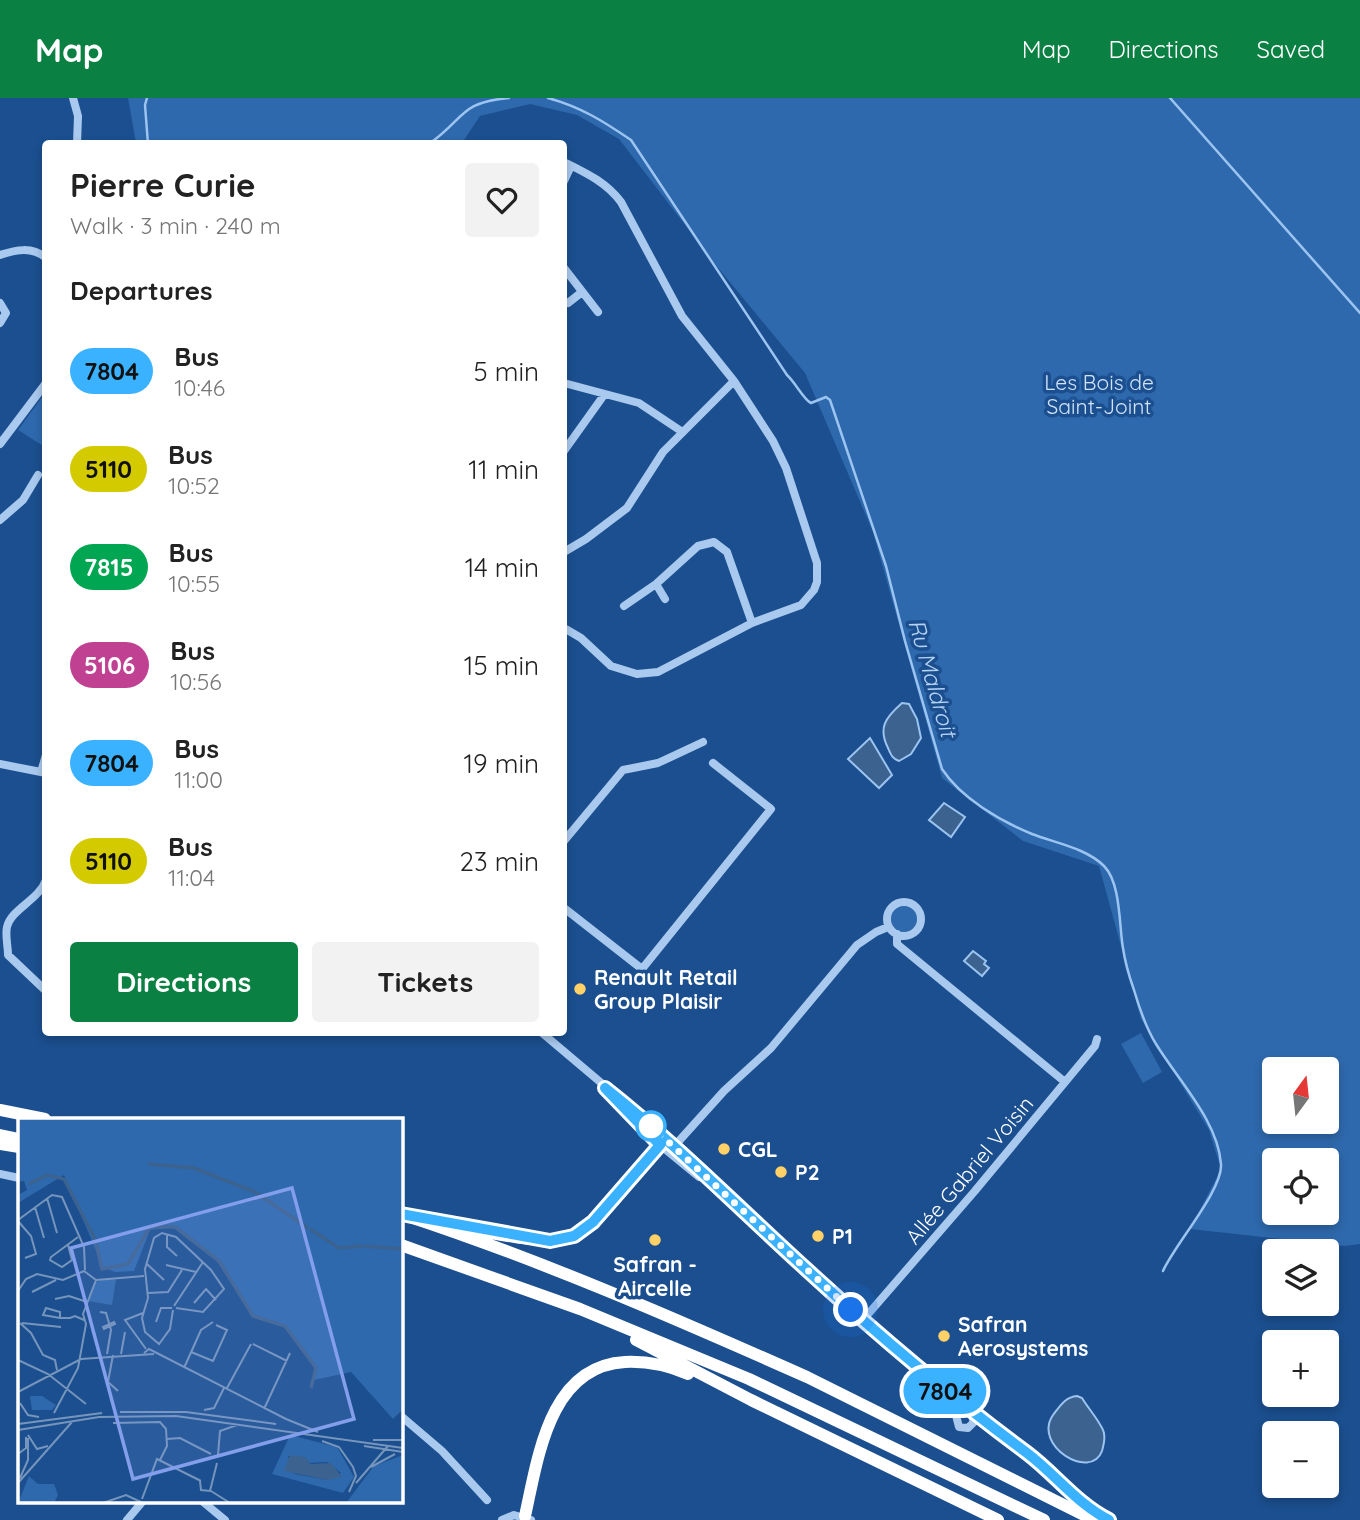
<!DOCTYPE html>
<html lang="en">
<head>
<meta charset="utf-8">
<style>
  :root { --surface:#fff; --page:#f2f2f2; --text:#222; --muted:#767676; --accent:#0b8043 }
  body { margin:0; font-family:Quicksand,sans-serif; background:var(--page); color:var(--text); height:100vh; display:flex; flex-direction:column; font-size:26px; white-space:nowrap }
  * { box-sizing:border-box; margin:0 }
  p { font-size:23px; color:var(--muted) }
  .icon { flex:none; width:38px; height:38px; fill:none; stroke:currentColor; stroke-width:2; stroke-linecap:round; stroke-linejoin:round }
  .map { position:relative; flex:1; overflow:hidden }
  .side { position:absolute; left:42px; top:42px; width:525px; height:896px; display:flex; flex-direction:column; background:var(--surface); border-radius:7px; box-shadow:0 4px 10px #0003 }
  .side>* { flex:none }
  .badge { padding:0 14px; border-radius:23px; font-size:24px; line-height:46px }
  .needle { width:46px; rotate:15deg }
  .controls { position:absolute; left:1262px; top:959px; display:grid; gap:14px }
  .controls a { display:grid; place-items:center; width:77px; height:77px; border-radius:7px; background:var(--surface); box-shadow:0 4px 10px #0003; font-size:35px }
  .you { position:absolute; width:35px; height:35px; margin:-18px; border:5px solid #fff; border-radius:50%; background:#1a73e8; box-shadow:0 0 0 10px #1a73e833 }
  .map>.badge { position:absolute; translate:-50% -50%; box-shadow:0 0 0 4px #fff }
  h2 { padding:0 28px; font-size:26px; line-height:63px }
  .round { display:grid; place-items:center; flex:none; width:74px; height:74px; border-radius:7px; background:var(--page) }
  .head { display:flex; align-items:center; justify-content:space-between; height:119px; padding:0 28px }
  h1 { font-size:33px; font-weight:700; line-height:52px }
  .primary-button { display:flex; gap:14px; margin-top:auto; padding:14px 28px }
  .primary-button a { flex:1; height:80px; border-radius:7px; background:var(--accent); color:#fff; font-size:28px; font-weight:700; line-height:80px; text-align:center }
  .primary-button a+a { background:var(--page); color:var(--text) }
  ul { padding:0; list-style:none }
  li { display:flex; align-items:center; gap:21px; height:98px; padding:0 28px }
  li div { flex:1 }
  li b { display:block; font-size:26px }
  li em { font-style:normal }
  li .badge { min-width:77px; font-weight:700; text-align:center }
  header { display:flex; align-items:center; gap:42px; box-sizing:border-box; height:98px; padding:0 35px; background:var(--accent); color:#fff }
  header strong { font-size:33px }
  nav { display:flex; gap:38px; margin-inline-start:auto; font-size:24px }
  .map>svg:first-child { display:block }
</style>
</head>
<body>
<header>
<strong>Map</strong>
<nav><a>Map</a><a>Directions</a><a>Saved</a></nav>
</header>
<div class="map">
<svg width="1360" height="1422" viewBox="0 0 1360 1422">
  <rect width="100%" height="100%" fill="#1b4f8f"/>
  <path fill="#2e69ad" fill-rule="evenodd" d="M128 0H1360V1146L1345 1148 1190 1131 1221 1071 1209 1032 1141 921 1099 768 1023 743 942 680 873 434 805 275 719 171 619 41 577 17 530 6 480 18 462 45H136ZM1326 971V1024H1274V971ZM1326 1062V1115H1274V1062Z
    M45 295V349L18 332Z
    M891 821a13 13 0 1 1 26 0a13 13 0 1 1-26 0Z
    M1141 935 1162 974 1143 985 1121 946Z"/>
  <path fill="#3c6290" stroke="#9cc4f0" stroke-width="2" d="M902 605 909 606 917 621 921 640 911 656 899 663C892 660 891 657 888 650 878 630 885 620 902 605Z
    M870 640 892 677 879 690 848 661Z
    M944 705 965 719 951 739 929 722Z
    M973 853 986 863 984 866 989 870 982 878 964 863Z
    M1077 1298 1082 1300C1088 1310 1098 1321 1103 1332 1106 1338 1104 1346 1102 1353 1091 1383 1032 1348 1053 1317 1060 1308 1065 1299 1077 1298Z"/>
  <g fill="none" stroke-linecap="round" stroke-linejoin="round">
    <path stroke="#9cc4f0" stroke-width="2.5" d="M147 0 145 7 148 46
      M548 0C581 9 603 23 631 42L787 277C795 284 804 302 811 305L826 299 830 302 886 468 905 543 942 671C961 700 1000 723 1032 736 1055 745 1086 750 1104 768 1121 785 1119 828 1123 850 1125 864 1129 878 1134 892 1139 909 1146 930 1156 946 1178 982 1218 1023 1221 1066 1223 1092 1175 1146 1163 1173
      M1170 0 1360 215
      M429 46C465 21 459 4 509 0"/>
    <path stroke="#a9c9ee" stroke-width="8" d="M73 0 78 18 77 46
      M564 64C586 75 606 84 621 104L682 218 734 283 773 343 786 370 817 465V484L814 492 801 507 752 525 658 574 637 576 611 568 581 540 564 530
      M564 83 571 68
      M0 157C15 152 32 148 46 160
      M564 170 598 214
      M0 205 6 215 0 225
      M568 205 582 194
      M564 285 639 305 681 333
      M0 346 46 285
      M564 353 604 297
      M0 422 23 402 38 377
      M564 454 586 441 627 410 663 354 734 283
      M656 486 665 501
      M624 508 656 486 698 448 714 444 727 454 752 525
      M0 666 46 675
      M41 674 46 657
      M564 743 623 672 658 665 703 644
      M46 782C39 802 11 811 7 829 5 837 8 848 8 857L46 893
      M887 821a17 17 0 1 1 34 0a17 17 0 1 1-34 0Z
      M564 810 642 871 771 711 713 665
      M897 836V846L1065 984
      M541 934 644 1021 851 1212 970 1313 974 1324 968 1330 959 1329 951 1298
      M621 1008 660 1047 699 1079
      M669 1054 724 993 771 950 857 847 876 834 888 829
      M0 1076 19 1080
      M863 1222 974 1094 1095 948 1097 941
      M401 1318 442 1353 487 1402
      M202 1403 225 1422
      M127 1422 143 1403
      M502 1422 514 1417 531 1422"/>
    <path stroke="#fff" stroke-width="12" d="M0 1012 45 1021
      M0 1037 19 1041
      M0 1046 19 1049
      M401 1116C539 1161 674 1220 807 1279L1094 1422
      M444 1125C476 1132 544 1149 573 1138 599 1129 644 1063 666 1041
      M401 1147 580 1211 749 1281 1044 1422
      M636 1242 751 1302 998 1422
      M970 1313 1043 1367 1082 1404 1109 1422
      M525 1418C538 1360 549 1268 625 1264 647 1263 667 1267 688 1276"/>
  </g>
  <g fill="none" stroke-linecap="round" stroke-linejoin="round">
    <g stroke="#fff" stroke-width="16">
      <path id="line" d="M401 1116 550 1143 574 1138 593 1124 660 1047 605 990C676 1046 740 1111 806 1171 877 1236 950 1298 1027 1355 1055 1376 1077 1406 1109 1422"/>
    </g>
    <use href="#line" stroke="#3bb2ff" stroke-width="10"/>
    <path stroke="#fff" stroke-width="7" stroke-dasharray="0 12.6" d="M651 1028 851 1212"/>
  </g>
  <g fill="#ffd166" stroke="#1b4f8f" stroke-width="2.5">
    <circle cx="580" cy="891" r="7"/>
    <circle cx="724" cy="1051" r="7"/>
    <circle cx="781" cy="1074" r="7"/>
    <circle cx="818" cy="1138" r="7"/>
    <circle cx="655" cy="1142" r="7"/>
    <circle cx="944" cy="1238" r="7"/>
  </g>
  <circle fill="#fff" stroke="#3bb2ff" stroke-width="3.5" cx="651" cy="1028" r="14"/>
  <g text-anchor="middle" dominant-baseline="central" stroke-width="7" stroke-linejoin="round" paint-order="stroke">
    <g font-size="21" fill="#cfe3fa" stroke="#1b4f8f">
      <text x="1099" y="284">Les Bois de<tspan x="1099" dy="24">Saint-Joint</tspan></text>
    </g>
    <g font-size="21" font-weight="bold" fill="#fff" stroke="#1b4f8f" text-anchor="start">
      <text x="594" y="879">Renault Retail<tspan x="594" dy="24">Group Plaisir</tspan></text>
      <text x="738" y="1051">CGL</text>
      <text x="795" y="1074">P2</text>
      <text x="832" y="1138">P1</text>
      <text x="655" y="1166" text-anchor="middle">Safran -<tspan x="655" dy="24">Aircelle</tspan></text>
      <text x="958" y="1226">Safran<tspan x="958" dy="24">Aerosystems</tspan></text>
    </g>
    <g font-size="21" fill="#fff" stroke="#1b4f8f">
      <text transform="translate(969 1072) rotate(-50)">Allée Gabriel Voisin</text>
    </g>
    <g font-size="23" font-style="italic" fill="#b5d3f5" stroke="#1b4f8f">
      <text transform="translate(933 580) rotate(74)">Ru Maldroit</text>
    </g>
  </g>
  <g transform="translate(18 1020)">
    <rect width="385" height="385" fill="#1b4f8f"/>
    <path d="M0 0H385V291L375 301 333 254 296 262 298 250 265 207 236 199 196 139 155 109 132 112 116 153 97 154 85 149 46 57 0 85V77L9 72 6 63 0 64ZM92 160 98 162 94 187 70 183 78 164ZM12 278H24L38 287 34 292H14ZM272 317 319 329 336 359 325 375 254 356ZM270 338 287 339 292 345 309 344 323 355 309 362 277 356ZM385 337V385H328L356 348ZM11 358 20 366H36L40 377 36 385H0Z" fill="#2e69ad" fill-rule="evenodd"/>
    <path d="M272 337 287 339 293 346 313 345 324 359 309 362 266 353Z" fill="#3c6290"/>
    <path fill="none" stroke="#3c6290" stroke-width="3.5" d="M130 46 176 50 237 74 290 110M11 66 29 57 46 61 77 121 84 151 110 146 132 109H157L201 143 235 198 267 208 298 250 293 270M292 111 321 130 345 128M346 128 385 131"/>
    <path fill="none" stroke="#7695bc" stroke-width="2" d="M29 80 39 115M17 89 26 120M0 102 34 77 44 79 66 129 67 152M0 103 13 118 18 136 7 140M149 116V129L159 138M50 127 54 142 44 149 32 142 33 139 60 119M129 146 146 162M148 147 178 154M78 162 126 158M0 173 8 161 19 156 45 162 66 153 78 162 65 196 68 206 60 250 36 295M14 174 38 162M130 175 150 174 164 152M37 181 51 178 69 184M176 185 188 171 198 182M156 188 185 144M155 192 152 211 141 226 127 214 124 200 130 180 127 151 136 120 144 115 158 119 193 152 206 171 185 194 158 190M82 194 88 195 93 212 89 236M125 195 107 202 128 231M42 200V194L28 190 25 197 42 200H52L57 198 66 202M96 204 97 206 86 211 85 209ZM138 204 143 190H154M2 205 13 215 25 237 37 242 39 252M4 205 43 209M235 226 269 243M173 234 195 243 209 212 198 207M126 235 131 231 268 301M103 236 107 214M95 237 90 264 100 273M0 242 30 256 68 286M166 250 183 212 195 204M209 270 233 226M0 274 63 241 136 236M2 285 10 297 21 299M246 291 272 235M186 292 196 290 206 270M102 294H168L258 306M268 301 300 314M95 305 142 304 148 311 149 328 142 342M0 306 84 295M0 312 81 299 158 298 385 330M10 317 19 331 30 328M149 321 162 320 193 336M355 322H385M304 323 321 329 335 349 338 358 331 374M346 328 385 334M0 336 8 330V319M200 337 202 313 219 307M353 349 377 336M2 360 10 342V320M182 363 183 372 192 373 199 345M0 365 54 304M338 365 370 328M193 373 212 385M124 381 139 341 183 363M85 385 108 377 125 385"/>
    <path fill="#839eea" fill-opacity="0.15" stroke="#839eea" stroke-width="3.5" d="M274 70 336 301 115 361 53 130Z"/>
    <rect width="385" height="385" fill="none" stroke="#fff" stroke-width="3.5"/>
  </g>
</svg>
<div class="controls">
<a><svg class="needle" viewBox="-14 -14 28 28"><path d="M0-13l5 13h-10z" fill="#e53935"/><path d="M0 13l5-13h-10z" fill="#767676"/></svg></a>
<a><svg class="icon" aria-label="locate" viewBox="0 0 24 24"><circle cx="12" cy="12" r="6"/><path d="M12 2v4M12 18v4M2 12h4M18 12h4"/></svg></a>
<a><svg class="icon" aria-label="layers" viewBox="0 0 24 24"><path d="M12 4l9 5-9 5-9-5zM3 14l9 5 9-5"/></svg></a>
<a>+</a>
<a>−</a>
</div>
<div class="you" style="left:851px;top:1212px"></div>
<b class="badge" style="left:945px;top:1293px;background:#3bb2ff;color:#111">7804</b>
<section class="side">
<div class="head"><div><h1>Pierre Curie</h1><p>Walk · 3 min · 240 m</p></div><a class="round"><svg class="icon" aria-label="heart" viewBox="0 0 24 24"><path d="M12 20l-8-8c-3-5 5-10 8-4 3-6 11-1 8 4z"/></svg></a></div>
<h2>Departures</h2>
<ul>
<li><span class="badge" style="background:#3bb2ff;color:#111">7804</span><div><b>Bus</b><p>10:46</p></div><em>5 min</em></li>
<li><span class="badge" style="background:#d4ca00;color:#111">5110</span><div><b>Bus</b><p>10:52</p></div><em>11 min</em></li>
<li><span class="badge" style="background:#00a651;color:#fff">7815</span><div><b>Bus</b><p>10:55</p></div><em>14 min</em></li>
<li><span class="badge" style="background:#c04191;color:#fff">5106</span><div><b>Bus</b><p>10:56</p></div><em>15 min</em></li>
<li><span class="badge" style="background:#3bb2ff;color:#111">7804</span><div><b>Bus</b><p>11:00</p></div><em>19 min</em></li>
<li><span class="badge" style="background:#d4ca00;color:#111">5110</span><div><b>Bus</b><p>11:04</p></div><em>23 min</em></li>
</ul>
<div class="primary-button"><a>Directions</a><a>Tickets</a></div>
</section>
</div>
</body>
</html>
